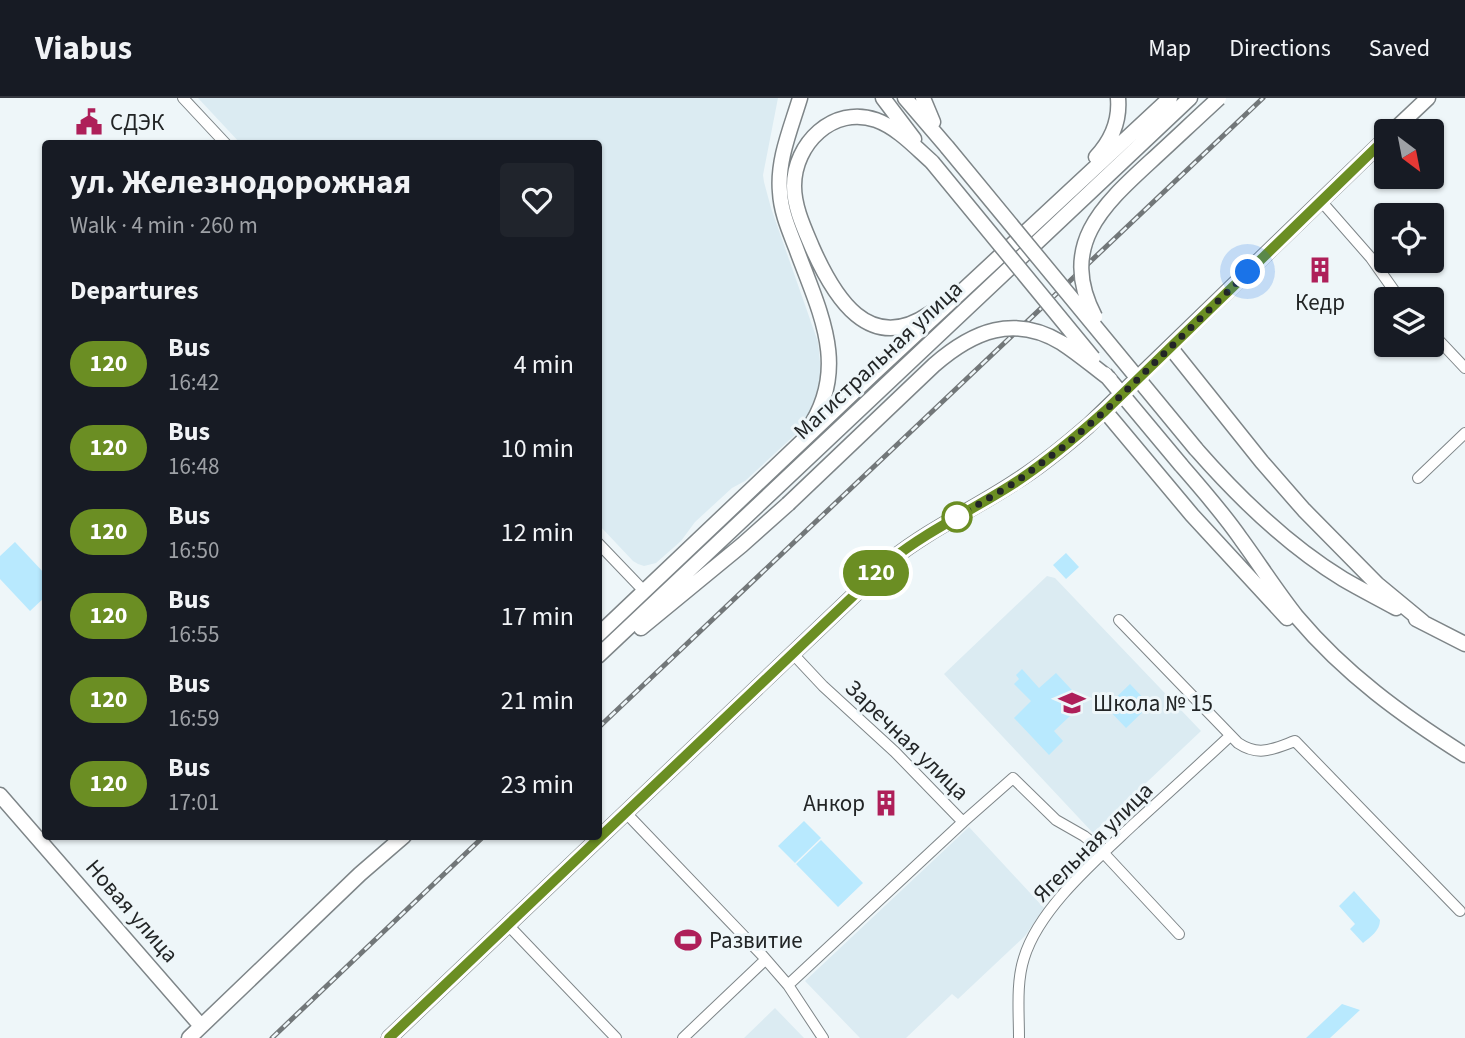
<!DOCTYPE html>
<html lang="en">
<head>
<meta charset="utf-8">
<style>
  :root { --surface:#171b24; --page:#20242c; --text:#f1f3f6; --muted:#9ea1a6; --line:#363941 }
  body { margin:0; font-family:"Source Sans 3",sans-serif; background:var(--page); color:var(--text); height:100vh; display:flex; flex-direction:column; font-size:26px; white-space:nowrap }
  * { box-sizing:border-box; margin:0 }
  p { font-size:23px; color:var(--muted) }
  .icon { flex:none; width:38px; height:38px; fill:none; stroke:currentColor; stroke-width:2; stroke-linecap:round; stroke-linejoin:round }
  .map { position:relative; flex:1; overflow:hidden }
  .sheet { position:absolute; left:42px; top:42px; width:560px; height:700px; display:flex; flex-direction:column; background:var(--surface); border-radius:7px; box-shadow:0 2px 5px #0004 }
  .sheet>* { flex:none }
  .badge { padding:0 14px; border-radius:23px; font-size:24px; line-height:46px }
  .needle { width:46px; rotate:148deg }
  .fabs { position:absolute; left:1374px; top:21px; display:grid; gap:14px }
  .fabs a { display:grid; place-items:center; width:70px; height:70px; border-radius:7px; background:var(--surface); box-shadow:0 2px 5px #0004; font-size:35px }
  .you { position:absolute; width:35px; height:35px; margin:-18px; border:5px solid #fff; border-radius:50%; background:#1a73e8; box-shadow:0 0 0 10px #1a73e833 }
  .map>.badge { position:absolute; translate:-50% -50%; box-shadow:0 0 0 4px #fff }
  h2 { padding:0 28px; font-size:26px; line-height:63px }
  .round { display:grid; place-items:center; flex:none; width:74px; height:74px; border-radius:7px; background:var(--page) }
  .summary { display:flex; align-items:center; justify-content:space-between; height:119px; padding:0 28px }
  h1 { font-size:33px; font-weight:700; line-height:52px }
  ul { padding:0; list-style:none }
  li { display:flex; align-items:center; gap:21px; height:84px; padding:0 28px }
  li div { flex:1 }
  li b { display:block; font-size:26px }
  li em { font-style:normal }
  li .badge { min-width:77px; font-weight:700; text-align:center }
  header { display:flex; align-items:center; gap:42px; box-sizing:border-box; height:98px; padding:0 35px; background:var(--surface); border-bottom:2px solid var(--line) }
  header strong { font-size:33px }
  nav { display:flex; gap:38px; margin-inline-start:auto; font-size:24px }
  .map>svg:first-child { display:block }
</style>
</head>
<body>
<header>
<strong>Viabus</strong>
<nav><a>Map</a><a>Directions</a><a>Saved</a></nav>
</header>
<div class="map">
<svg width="1465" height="940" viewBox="0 0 1465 940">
  <rect width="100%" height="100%" fill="#eef6f9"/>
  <path fill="#dbebf2" d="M198 0H778L763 77 764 84 771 110 818 244 821 274 816 299 808 319 797 335 745 383 732 390 695 424 681 443 656 465 644 468 638 466 633 463 599 427 598 46 240 45Z
    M1047 478 1055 480 1201 633 1093 735 944 576Z
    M969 729 1044 810 1025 838 958 901 952 896 906 940H860L805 883Z
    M775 910 804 940H744Z"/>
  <path fill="#b8e9fe" d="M15 444 45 476V499L30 513 0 481V458Z
    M1066 455 1079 469 1066 481 1053 467Z
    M1022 571 1039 590 1056 575 1084 605 1054 633 1063 643 1049 657 1014 620 1031 603 1014 586 1019 581 1016 577Z
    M1130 586 1150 607 1126 630 1106 609Z
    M804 723 821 740 795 765 778 748Z
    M821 742 863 785 838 809 796 766Z
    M1354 793 1380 822C1380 833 1370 839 1363 845L1350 831 1355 826 1339 808Z
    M1342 906 1360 912 1330 940H1306Z"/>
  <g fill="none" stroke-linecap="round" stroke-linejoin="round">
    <g stroke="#7e8588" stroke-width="12">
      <path id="street" d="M183 0 226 46
        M1321 103 1371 160 1400 201
        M1432 235 1465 270
        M1418 380 1465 335
        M598 445 644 493
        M1119 522 1238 645C1259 659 1273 651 1295 643L1460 813
        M793 556 823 588 895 654 963 724 1013 680 1056 722 1084 738 1098 749 1179 836
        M626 715 762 857 788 887 823 940
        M508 827 616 940
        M788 887 963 724
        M683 940 765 862
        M1019 940C1019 914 1016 885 1024 860 1039 810 1097 761 1135 725 1167 696 1199 667 1230 638"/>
    </g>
    <g stroke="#7e8588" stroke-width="17">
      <path id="secondary" d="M800 0C791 30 777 62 780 94 781 114 789 132 796 150 819 213 851 270 807 333
        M883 0 914 41
        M905 0 947 49
        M923 0 933 24
        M1393 33 1428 0
        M1096 59C1111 43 1120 23 1118 0
        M929 216C869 257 834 199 812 149 804 130 794 109 794 88 794 46 833 7 876 22 898 30 915 49 932 64
        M1170 249 1262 364 1304 412 1377 486 1423 524
        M1105 313 1192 417 1287 520
        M1196 351C1239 400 1287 447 1343 481 1360 491 1378 500 1396 510
        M1181 367C1202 391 1223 415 1241 441 1260 467 1277 494 1297 519 1345 576 1403 618 1465 657
        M1416 521 1465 546
        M641 530 742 447 788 406
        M598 537 873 276 1170 0
        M598 558 1190 0
        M0 697 201 928
        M189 940 360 776 404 738
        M389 940 891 462C930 431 974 411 1015 384 1041 368 1065 348 1088 328L1386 40"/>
    </g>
    <use href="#street" stroke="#fff" stroke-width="10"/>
    <use href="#secondary" stroke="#fff" stroke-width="14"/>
    <g stroke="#727779" stroke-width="5">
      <path id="rail" d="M598 630 1263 0
        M272 940 484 738"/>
    </g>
    <use href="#rail" stroke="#eef6f9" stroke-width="2.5" stroke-dasharray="8" stroke-linecap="butt"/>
    <g stroke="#7e8588" stroke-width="17" stroke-linecap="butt">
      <path id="secondary-bridge" d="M947 49 1196 351
        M932 64 1093 260
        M1095 219C1058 148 1102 108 1151 63 1174 42 1196 21 1219 0
        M1105 276 1181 367
        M788 406 934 267C973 233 1014 216 1062 245 1079 256 1094 269 1110 281"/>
    </g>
    <use href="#secondary-bridge" stroke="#fff" stroke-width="14"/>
  </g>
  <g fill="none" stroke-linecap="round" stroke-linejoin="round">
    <g stroke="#fff" stroke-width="16">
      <path id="line" d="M389 940 891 462C930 431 975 411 1016 384 1048 363 1077 338 1105 313L1386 40"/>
    </g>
    <use href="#line" stroke="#6b8e23" stroke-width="10"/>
    <path stroke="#222526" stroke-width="7" stroke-dasharray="0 12.6" d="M957 419 1016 384 1062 350 1105 313 1248 174"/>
  </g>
  <defs>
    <g id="civic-bare" transform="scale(2.1)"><path d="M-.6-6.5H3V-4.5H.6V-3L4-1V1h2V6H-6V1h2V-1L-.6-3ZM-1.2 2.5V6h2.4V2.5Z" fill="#ae1f59" stroke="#eef6f9" stroke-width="2.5" paint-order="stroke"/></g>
    <g id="building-bare" transform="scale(2.1)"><path d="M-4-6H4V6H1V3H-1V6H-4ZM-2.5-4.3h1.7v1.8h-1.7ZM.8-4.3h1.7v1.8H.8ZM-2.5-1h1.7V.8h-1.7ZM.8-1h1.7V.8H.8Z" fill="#ae1f59" stroke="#eef6f9" stroke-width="2.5" paint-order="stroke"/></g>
    <g id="school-bare" transform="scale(2.1)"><path d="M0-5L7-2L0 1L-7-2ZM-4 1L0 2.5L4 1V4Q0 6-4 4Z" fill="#ae1f59" stroke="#eef6f9" stroke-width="2.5" paint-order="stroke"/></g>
    <g id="stadium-bare" transform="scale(2.1)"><path d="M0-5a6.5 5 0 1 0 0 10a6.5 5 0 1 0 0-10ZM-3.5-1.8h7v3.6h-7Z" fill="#ae1f59" stroke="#eef6f9" stroke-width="2.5" paint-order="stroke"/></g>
  </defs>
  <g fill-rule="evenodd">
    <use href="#civic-bare" x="89" y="24"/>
    <use href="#building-bare" x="1320" y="172"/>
    <use href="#school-bare" x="1072" y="605"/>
    <use href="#building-bare" x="886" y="705"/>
    <use href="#stadium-bare" x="688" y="842"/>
  </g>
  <circle fill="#fff" stroke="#6b8e23" stroke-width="3.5" cx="957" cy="419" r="14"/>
  <g text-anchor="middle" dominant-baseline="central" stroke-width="6" stroke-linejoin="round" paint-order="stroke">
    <g font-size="23" fill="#222526" stroke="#eef6f9" text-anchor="start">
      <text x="110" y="24">СДЭК</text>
      <text x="1320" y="204" text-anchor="middle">Кедр</text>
      <text x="1093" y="605">Школа № 15</text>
      <text x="865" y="705" text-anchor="end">Анкор</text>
      <text x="709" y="842">Развитие</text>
    </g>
    <g font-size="23" fill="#222526" stroke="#eef6f9">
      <text transform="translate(878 262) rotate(-43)">Магистральная улица</text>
      <text transform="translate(907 642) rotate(44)">Заречная улица</text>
      <text transform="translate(1093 744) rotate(-45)">Ягельная улица</text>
      <text transform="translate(132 813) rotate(49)">Новая улица</text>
    </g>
  </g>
</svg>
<div class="fabs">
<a><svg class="needle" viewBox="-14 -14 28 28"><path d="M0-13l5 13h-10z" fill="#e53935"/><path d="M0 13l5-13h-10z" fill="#9ea1a6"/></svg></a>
<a><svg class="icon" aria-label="locate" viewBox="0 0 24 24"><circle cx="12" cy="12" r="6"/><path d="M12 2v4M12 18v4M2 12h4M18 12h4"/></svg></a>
<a><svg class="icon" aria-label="layers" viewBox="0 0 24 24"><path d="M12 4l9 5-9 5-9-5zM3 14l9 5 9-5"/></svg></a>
</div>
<div class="you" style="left:1248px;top:174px"></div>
<b class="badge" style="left:876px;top:475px;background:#6b8e23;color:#fff">120</b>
<section class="sheet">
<div class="summary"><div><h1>ул. Железнодорожная</h1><p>Walk · 4 min · 260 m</p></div><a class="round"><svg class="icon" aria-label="heart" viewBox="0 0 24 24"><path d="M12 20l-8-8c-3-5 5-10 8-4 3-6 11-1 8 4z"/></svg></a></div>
<h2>Departures</h2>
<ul>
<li><span class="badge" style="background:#6b8e23;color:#fff">120</span><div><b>Bus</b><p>16:42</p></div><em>4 min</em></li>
<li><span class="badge" style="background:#6b8e23;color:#fff">120</span><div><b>Bus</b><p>16:48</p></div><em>10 min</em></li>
<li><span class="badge" style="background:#6b8e23;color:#fff">120</span><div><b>Bus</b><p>16:50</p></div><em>12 min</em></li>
<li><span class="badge" style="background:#6b8e23;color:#fff">120</span><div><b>Bus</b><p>16:55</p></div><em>17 min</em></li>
<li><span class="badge" style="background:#6b8e23;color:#fff">120</span><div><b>Bus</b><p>16:59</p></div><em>21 min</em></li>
<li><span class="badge" style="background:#6b8e23;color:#fff">120</span><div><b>Bus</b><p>17:01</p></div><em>23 min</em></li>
</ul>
</section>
</div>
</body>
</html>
